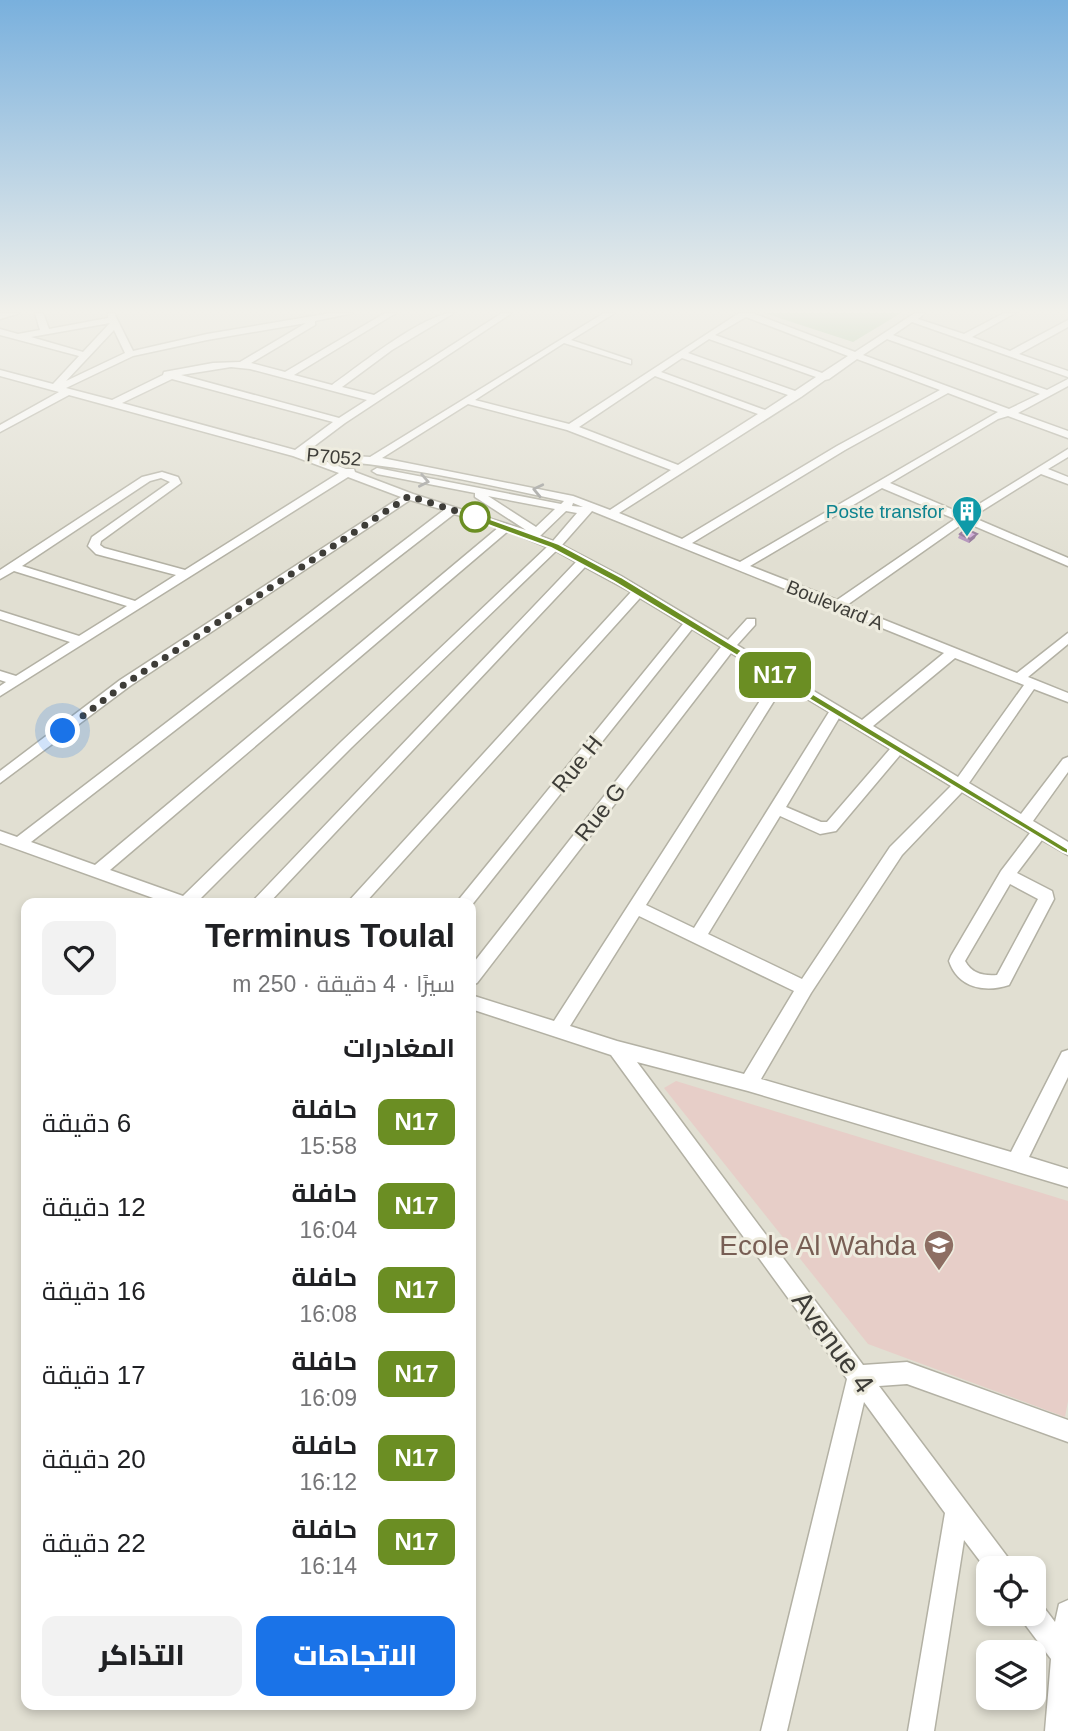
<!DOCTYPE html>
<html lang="ar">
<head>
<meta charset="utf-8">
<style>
  :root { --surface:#fff; --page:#f2f2f2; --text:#202124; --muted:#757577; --accent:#1a73e8 }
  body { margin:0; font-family:Helvetica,Cairo,sans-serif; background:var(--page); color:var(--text); direction:rtl; height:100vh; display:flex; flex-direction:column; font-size:26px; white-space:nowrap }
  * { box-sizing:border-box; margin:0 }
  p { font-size:23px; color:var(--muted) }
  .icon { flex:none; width:38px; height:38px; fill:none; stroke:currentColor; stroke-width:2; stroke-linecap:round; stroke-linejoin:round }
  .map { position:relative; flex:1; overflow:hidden; direction:ltr }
  .sheet { position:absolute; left:21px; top:898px; width:455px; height:812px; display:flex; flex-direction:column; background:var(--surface); border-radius:14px; box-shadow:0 4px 10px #0003; direction:rtl }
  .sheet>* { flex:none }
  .badge { padding:0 14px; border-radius:10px; font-size:24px; line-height:46px }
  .buttons { position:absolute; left:976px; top:1556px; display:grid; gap:14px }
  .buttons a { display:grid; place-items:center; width:70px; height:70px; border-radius:14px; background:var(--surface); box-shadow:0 4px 10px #0003; font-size:35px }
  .you { position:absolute; width:35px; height:35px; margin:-18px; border:5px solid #fff; border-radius:50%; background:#1a73e8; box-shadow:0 0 0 10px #1a73e833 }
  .map>.badge { position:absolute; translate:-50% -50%; box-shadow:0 0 0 4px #fff }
  h2 { padding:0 21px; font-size:26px; line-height:63px }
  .round { display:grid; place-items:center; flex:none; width:74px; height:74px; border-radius:14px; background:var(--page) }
  .headline { display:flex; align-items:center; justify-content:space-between; height:119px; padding:0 21px }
  h1 { font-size:33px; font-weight:800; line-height:52px }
  .primary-button { display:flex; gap:14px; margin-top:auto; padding:14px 21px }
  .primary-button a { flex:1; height:80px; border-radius:14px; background:var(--accent); color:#fff; font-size:28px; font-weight:800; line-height:80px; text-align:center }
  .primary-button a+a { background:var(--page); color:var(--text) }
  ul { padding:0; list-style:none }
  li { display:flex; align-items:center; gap:21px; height:84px; padding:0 21px }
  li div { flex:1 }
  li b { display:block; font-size:26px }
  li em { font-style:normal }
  li .badge { min-width:77px; font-weight:700; text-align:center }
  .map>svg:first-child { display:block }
</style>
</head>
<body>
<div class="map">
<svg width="1068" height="1731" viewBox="0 0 1068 1731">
  <rect width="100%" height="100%" fill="#e1dfd2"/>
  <path fill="#e7cec8" d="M676 1081 1068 1201V1401L1065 1417 868 1344 664 1088Z"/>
  <path fill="#a1c496" d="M764 313H901L853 342Z"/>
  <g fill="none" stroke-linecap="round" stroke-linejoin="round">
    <g stroke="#b3b1a4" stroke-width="3">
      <path id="street" d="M0 313H20L0 319Z
        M35 313H43L49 329 108 318V313H114L133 351 207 334 331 313H353L315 321V325L251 363 285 372 385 313H396L294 375 332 385C359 366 424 313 454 313L392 350 342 387 374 395 502 313H512L345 423 305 453 370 457 604 313H615L571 340 631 360V364L564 343 475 400 569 424 739 313H752L855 352 915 313H925L918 319 964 334 1004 313H1015L972 337 1010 351 1068 320V327L1019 354 1068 371V377L912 322 893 335 1047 390 1068 379V386L1018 413 1068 431V438L1008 416 998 419 890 483 963 514 1068 449V457L1048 469 1068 477V484L1041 474 972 517 1068 558V566L965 522 847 605 1017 673 1068 633V644L1028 677 1068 693V702L1034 689 969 783 1021 814 1063 759 1068 757V772L1033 821 1068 842V855L1042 840 1017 873 1052 891 1054 899 1009 985C985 993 958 988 949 961L951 956 1001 871 1030 833 962 792 902 855 811 993 761 1079 1011 1152 1062 1052 1068 1050V1077L1029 1157 1068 1169V1187L748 1091 637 1062 863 1365 907 1362 1068 1420V1442L907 1384 879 1386 1009 1559 1012 1568H989V1573L964 1540 934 1731H908L945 1513 864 1402 787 1731H761L847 1379 611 1055 471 1009V995L554 1021 774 679 731 653 477 983 471 985V966L721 647 692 629 471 906V903H456L683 624 640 598 365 903H347L631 592 585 567 269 903H251L576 562 556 551 352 747 196 903H167L0 843V831L17 837 444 510 410 500 130 686 0 783V771L120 680 401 497 348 477 0 696V686L6 682 0 680V671L16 676 70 642 0 619V611L79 636 127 606 14 571 0 579V570L142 477 162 472 178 477 181 483 101 541 100 545 104 548 185 570 339 473 293 456 69 395 0 432V425L59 392 0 376V370L53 384 79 356 0 335V329L18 334 40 330ZM746 317 848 356 822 373 715 335ZM110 323 83 352 31 337ZM306 323 240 362 213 363 164 372 163 375 112 400 66 388 133 356 207 340ZM114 330 125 353 66 381ZM709 339 816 377 795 391 688 353ZM887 339 1040 394 1009 409 863 355ZM682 358 788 395 765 410 661 372ZM857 359 940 390 837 446 682 539 619 513 801 397 825 380 829 379ZM231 367 250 369 367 400 339 418 181 375ZM655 376 758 414 678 465 579 427ZM172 379 333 422 295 450 122 403ZM948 393 998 412 740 562 692 543 845 450ZM468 404 567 430 671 470 610 510 573 496 382 458ZM322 460C404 465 484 484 564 501L561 504 377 468 372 471 377 474 475 493V497L526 530 413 494 355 472 354 469H346ZM161 478 170 482 92 537 88 546 96 554 176 575 135 601 22 566 150 481ZM882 488 955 519 837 600 750 566ZM488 496 555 509 536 527ZM573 503 583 507 572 506ZM566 511 577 513 553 541 540 536ZM592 511 944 653 862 720 737 645 755 625V619H747L728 640 621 576 562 545ZM454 514 499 527 95 865 31 842ZM508 531 547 547 342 741 183 896 110 870ZM955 658 1024 685 958 777 873 726ZM784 685 829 712 694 928 646 905ZM839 718 890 749 827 822H821L786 807ZM900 755 951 786 890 847 802 979 708 934 780 816 820 834 836 831ZM1010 884 1038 899 997 975C984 976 972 974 965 961ZM639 916 794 991 744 1074 617 1041 570 1026Z
        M1068 1600V1731H1045L1051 1659 1024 1623 1020 1614H1034V1602L1042 1605 1055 1622 1059 1604Z"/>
    </g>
    <use href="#street" fill="#fff" fill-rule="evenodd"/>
  </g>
  <path fill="#b392bb" d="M960 534 975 538 969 543 958 538Z"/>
  <path fill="#927798" d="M977 534 975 538 969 543 970 539Z"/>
  <path fill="#d0aad9" stroke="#927798" stroke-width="2" d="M966 529 977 534 970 539 960 534Z"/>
  <defs><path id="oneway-chevron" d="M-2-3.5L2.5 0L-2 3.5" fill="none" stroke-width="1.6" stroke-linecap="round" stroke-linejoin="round" transform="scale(1.75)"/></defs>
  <g stroke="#9e9e9c">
    <use href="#oneway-chevron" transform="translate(424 481) rotate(11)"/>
    <use href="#oneway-chevron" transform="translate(538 490) rotate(-167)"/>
  </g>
  <linearGradient id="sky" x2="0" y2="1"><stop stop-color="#79b0dd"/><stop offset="0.56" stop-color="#f2f1eb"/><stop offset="1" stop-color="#f2f1eb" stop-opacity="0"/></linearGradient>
  <rect width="1068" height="556" fill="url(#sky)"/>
  <path fill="#6b8e23" stroke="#fff" stroke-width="2" d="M472 515H479L559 544 621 577 1068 849V854L1063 852 613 581 551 548 472 519Z"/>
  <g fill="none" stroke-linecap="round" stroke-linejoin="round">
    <path stroke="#3e3d38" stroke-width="7" stroke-dasharray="0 12.6" d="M63 731 125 684 409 496 475 517"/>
  </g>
  <defs>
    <g id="building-pin" transform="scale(1.575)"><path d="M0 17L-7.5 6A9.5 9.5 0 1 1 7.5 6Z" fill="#0f9aa8" stroke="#eeecdf"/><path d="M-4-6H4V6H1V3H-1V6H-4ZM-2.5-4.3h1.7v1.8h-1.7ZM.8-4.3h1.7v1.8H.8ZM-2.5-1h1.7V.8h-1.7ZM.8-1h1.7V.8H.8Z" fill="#fff"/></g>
    <g id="school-pin" transform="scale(1.575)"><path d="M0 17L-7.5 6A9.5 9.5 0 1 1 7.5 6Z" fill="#8d6e63" stroke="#eeecdf"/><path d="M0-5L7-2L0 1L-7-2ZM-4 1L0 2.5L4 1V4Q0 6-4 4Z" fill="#fff"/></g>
  </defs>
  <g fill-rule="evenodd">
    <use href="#building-pin" x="967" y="511"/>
    <use href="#school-pin" x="939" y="1245"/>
  </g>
  <circle fill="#fff" stroke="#6b8e23" stroke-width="3.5" cx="475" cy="517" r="14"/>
  <g text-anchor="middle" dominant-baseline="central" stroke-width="6" stroke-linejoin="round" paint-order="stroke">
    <g font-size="19" fill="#3e3d38" stroke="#eeecdf">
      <text transform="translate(334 457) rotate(5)">P7052</text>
      <text transform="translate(835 605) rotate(22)">Boulevard A</text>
    </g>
    <g font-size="19" fill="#0d838f" stroke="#eeecdf" text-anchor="end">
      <text x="944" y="511">Poste transfor</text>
    </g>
    <g font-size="23" fill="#3e3d38" stroke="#eeecdf">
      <text transform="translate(577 764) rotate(-51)">Rue H</text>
      <text transform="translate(600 812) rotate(-52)">Rue G</text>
    </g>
    <g font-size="28" fill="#785e54" stroke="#eeecdf" text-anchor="end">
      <text x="916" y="1245">Ecole Al Wahda</text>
    </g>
    <g font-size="28" fill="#3e3d38" stroke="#eeecdf">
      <text transform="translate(833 1342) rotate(54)">Avenue 4</text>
    </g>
  </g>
</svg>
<div class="buttons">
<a><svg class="icon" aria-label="locate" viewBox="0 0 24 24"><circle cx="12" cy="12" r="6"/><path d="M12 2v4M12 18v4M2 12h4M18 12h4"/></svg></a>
<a><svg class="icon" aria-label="layers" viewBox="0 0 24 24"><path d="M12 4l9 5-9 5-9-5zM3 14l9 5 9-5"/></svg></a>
</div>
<div class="you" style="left:63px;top:731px"></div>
<b class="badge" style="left:775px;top:675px;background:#6b8e23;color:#fff">N17</b>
<section class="sheet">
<div class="headline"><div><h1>Terminus Toulal</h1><p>سيرًا · 4 دقيقة · 250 m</p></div><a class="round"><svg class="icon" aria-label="heart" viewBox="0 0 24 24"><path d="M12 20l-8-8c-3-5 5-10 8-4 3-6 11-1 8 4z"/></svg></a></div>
<h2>المغادرات</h2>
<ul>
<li><span class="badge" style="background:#6b8e23;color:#fff">N17</span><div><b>حافلة</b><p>15:58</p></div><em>6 دقيقة</em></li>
<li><span class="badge" style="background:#6b8e23;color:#fff">N17</span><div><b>حافلة</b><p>16:04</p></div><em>12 دقيقة</em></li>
<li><span class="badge" style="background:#6b8e23;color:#fff">N17</span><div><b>حافلة</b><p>16:08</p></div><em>16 دقيقة</em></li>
<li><span class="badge" style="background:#6b8e23;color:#fff">N17</span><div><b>حافلة</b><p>16:09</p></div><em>17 دقيقة</em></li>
<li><span class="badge" style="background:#6b8e23;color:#fff">N17</span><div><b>حافلة</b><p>16:12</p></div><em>20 دقيقة</em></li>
<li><span class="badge" style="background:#6b8e23;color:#fff">N17</span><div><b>حافلة</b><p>16:14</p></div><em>22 دقيقة</em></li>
</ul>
<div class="primary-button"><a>الاتجاهات</a><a>التذاكر</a></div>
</section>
</div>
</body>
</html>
